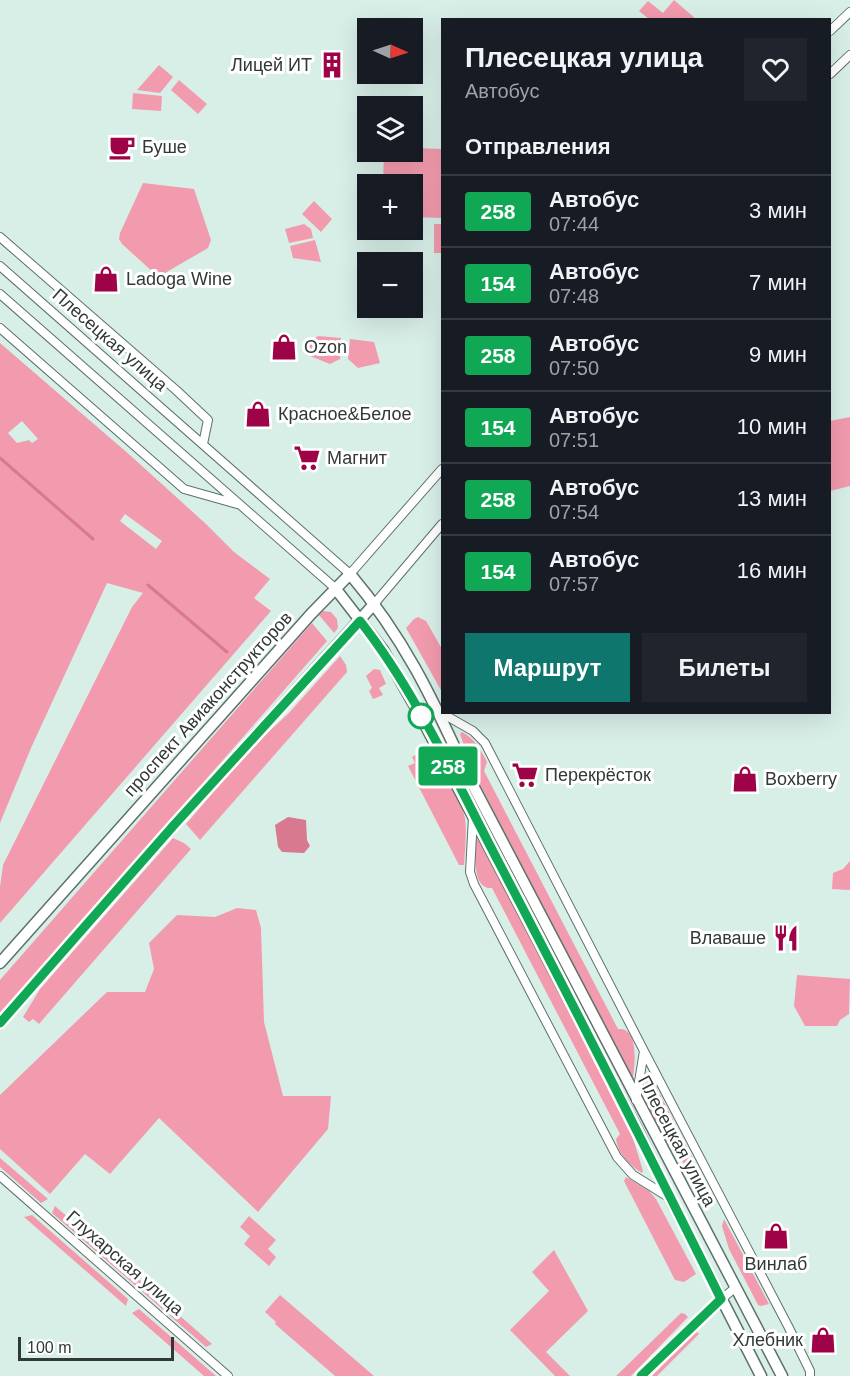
<!DOCTYPE html>
<html lang="ru">
<head>
<meta charset="utf-8">
<style>
  :root { --surface:#171b24; --page:#20242c; --text:#f1f3f6; --muted:#9ea1a6; --line:#363941; --accent:#0f766e }
  body { margin:0; font-family:Helvetica,sans-serif; background:var(--page); color:var(--text); height:100vh; display:flex; flex-direction:column; font-size:22px; white-space:nowrap }
  * { box-sizing:border-box; margin:0 }
  p { font-size:20px; color:var(--muted) }
  .icon { flex:none; width:33px; height:33px; fill:none; stroke:currentColor; stroke-width:2; stroke-linecap:round; stroke-linejoin:round }
  .map { position:relative; flex:1; overflow:hidden }
  .panel { position:absolute; left:441px; top:18px; width:390px; height:696px; display:flex; flex-direction:column; background:var(--surface); border-radius:0px; box-shadow:0 6px 24px #0002 }
  .panel>* { flex:none }
  .badge { padding:0 12px; border-radius:4px; font-size:21px; line-height:39px }
  .needle { width:39px; rotate:93deg }
  .tools { position:absolute; left:357px; top:18px; display:grid; gap:12px }
  .tools a { display:grid; place-items:center; width:66px; height:66px; border-radius:0px; background:var(--surface); box-shadow:0 6px 24px #0002; font-size:30px }
  .scale { position:absolute; left:18px; bottom:15px; width:156px; box-sizing:border-box; padding-left:6px; border:3px solid #303936; border-top:0; font-size:16px; line-height:21px; white-space:nowrap; color:#303936; -webkit-text-stroke:4px #fff; paint-order:stroke }
  .map>.badge { position:absolute; translate:-50% -50%; box-shadow:0 0 0 3px #fff }
  h2 { padding:0 24px; font-size:22px; line-height:54px }
  .round { display:grid; place-items:center; flex:none; width:63px; height:63px; border-radius:0px; background:var(--page) }
  .summary { display:flex; align-items:center; justify-content:space-between; height:102px; padding:0 24px }
  h1 { font-size:28px; font-weight:800; line-height:45px }
  .button { display:flex; gap:12px; margin-top:auto; padding:12px 24px }
  .button a { flex:1; height:69px; border-radius:0px; background:var(--accent); color:#fff; font-size:24px; font-weight:800; line-height:69px; text-align:center }
  .button a+a { background:var(--page); color:var(--text) }
  ul { padding:0; list-style:none }
  li { display:flex; align-items:center; gap:18px; height:72px; padding:0 24px; border-top:2px solid var(--line) }
  li div { flex:1 }
  li b { display:block; font-size:22px }
  li em { font-style:normal }
  li .badge { min-width:66px; font-weight:700; text-align:center }
  .map>svg:first-child { display:block }
</style>
</head>
<body>
<div class="map">
<svg width="850" height="1376" viewBox="0 0 850 1376">
  <rect width="100%" height="100%" fill="#d8efe8"/>
  <path fill="#f29bae" fill-rule="evenodd" d="M674 0 696 19H649L639 11 648 1 663 13Z
    M159 65 173 77 160 93 137 90Z
    M179 80 207 104 198 114 171 90Z
    M133 93 162 96 161 111 132 109Z
    M413 148 442 149V218L413 217 412 184H383L384 152H412Z
    M143 183 194 189 211 240 208 248 165 273H154L122 244 119 239 120 233Z
    M314 201 332 219 321 232 302 214Z
    M304 224 311 229 313 238 289 243 285 229Z
    M434 224H442V253H434Z
    M315 240 321 262 293 258 290 246Z
    M318 336 341 338 340 359 330 364 305 354 310 342Z
    M350 339 374 342 380 363 358 368 348 359Z
    M0 343 131 456 206 524 234 552 270 579 254 598 271 611 0 923V887L3 865 132 607 143 593 107 583 31 748 0 823ZM22 421 38 439 32 443 29 440 17 443 8 433ZM125 514 162 541 156 549 120 521Z
    M850 417V486L830 491V421Z
    M323 611 331 612 337 619 338 628 334 633 319 615Z
    M418 617 426 621 442 649V692L406 628 414 619Z
    M312 623 327 641 0 1015V980Z
    M340 656 346 665 347 672 200 840 186 824 253 746 288 714Z
    M374 669 380 670 386 684 379 688 383 695 373 699 369 691 372 688 366 676Z
    M462 732C475 739 480 748 487 762L484 771 618 1029C639 1027 635 1063 633 1077H631L473 771 460 734Z
    M422 751C438 771 460 792 465 818 467 833 465 850 464 865H459L408 766 415 763 412 757Z
    M173 838 184 843 191 849 39 1024 33 1019 29 1022 23 1017 40 989Z
    M478 839 630 1128 643 1171 642 1173C630 1166 618 1154 616 1139L620 1134 492 888C471 889 476 854 476 840Z
    M850 861V890L832 889 833 873 843 869Z
    M237 908 256 910 261 928 264 1022 283 1096H331L328 1129 258 1212 159 1118 110 1174 85 1154 50 1194 0 1149V1095L107 992H145L154 969 149 943 177 915 215 917Z
    M797 975 850 979 849 1014 840 1020 837 1026H805L794 1006Z
    M649 1073 694 1161 686 1166C662 1135 643 1117 645 1076Z
    M0 1158 48 1199 41 1203 0 1167Z
    M626 1177 649 1191 656 1199 696 1274 684 1282 675 1280 624 1181Z
    M55 1206 212 1344 206 1347 52 1213Z
    M32 1215 128 1299 126 1306 24 1217Z
    M249 1216 276 1240 268 1249 276 1257 269 1266 244 1244 250 1236 240 1227Z
    M724 1219 769 1304 761 1306 758 1305 729 1249 722 1226Z
    M554 1250 588 1311 546 1352 570 1376H555L510 1330 549 1291 532 1272Z
    M280 1295 374 1376H335L275 1324 276 1322 265 1312Z
    M139 1309 216 1376H204L132 1313Z
    M681 1313 685 1314 688 1317 631 1376H616Z
    M696 1331 699 1334 657 1376H652Z"/>
  <path fill="#d97990" d="M288 817 306 820 307 840 310 846 304 853 282 852 278 847 275 825Z"/>
  <g fill="none" stroke-linecap="round" stroke-linejoin="round">
    <path stroke="#d97990" stroke-width="3" d="M0 458 93 539
      M148 585 227 652"/>
    <g stroke="#5d716b" stroke-width="10">
      <path id="minor" d="M830 31 850 12
        M830 74 850 55
        M0 237 176 390 208 420 203 444
        M0 266 350 574 442 469
        M0 294 335 588
        M0 328 184 489 237 504
        M375 603 442 524
        M438 711 473 731 485 743 644 1051 636 1100
        M473 817 470 872 474 884 617 1157 633 1175 670 1198
        M644 1051 788 1326 810 1371V1376
        M0 1176 228 1376
        M641 1376 698 1319 736 1287"/>
    </g>
    <g stroke="#5d716b" stroke-width="13">
      <path id="tertiary" d="M335 588 383 650 420 715 638 1131 670 1198 761 1376
        M0 963 311 614 350 574C404 638 432 697 466 772L782 1376
        M0 1023 174 825 375 603"/>
    </g>
    <use href="#minor" stroke="#fff" stroke-width="8"/>
    <use href="#tertiary" stroke="#fff" stroke-width="10"/>
  </g>
  <g fill="none" stroke-linecap="round" stroke-linejoin="round">
    <g stroke="#fff" stroke-width="14">
      <path id="line" d="M0 1023 174 825 360 621C416 692 456 781 498 861 574 1006 648 1152 721 1299L641 1376"/>
    </g>
    <use href="#line" stroke="#10a855" stroke-width="9"/>
  </g>
  <defs>
    <g id="building-bare" transform="scale(2.07)"><path d="M-4-6H4V6H1V3H-1V6H-4ZM-2.5-4.3h1.7v1.8h-1.7ZM.8-4.3h1.7v1.8H.8ZM-2.5-1h1.7V.8h-1.7ZM.8-1h1.7V.8H.8Z" fill="#9f0347" stroke="#fff" stroke-width="2.5" paint-order="stroke"/></g>
    <g id="cafe-bare" transform="scale(2.07)"><path d="M-5.5-4.5H6V0H3Q3 3.5 0 3.5H-2.5Q-5.5 3.5-5.5 0ZM3-3.2v2h1.7v-2ZM-6 4.5H4V6H-6Z" fill="#9f0347" stroke="#fff" stroke-width="2.5" paint-order="stroke"/></g>
    <g id="shop-bare" transform="scale(2.07)"><path d="M-5-2.5h2.3a2.7 3.5 0 0 1 5.4 0H5L5.5 6h-11ZM-1.5-2.5h3a1.5 2.3 0 0 0-3 0Z" fill="#9f0347" stroke="#fff" stroke-width="2.5" paint-order="stroke"/></g>
    <g id="supermarket-bare" transform="scale(2.07)"><path d="M-6-5.5h2.5l.6 2H6L4.5 2H-2.5L-4.4-4H-6ZM-1.5 3.2a1.3 1.3 0 1 0 .1 0ZM3 3.2a1.3 1.3 0 1 0 .1 0Z" fill="#9f0347" stroke="#fff" stroke-width="2.5" paint-order="stroke"/></g>
    <g id="restaurant-bare" transform="scale(2.07)"><path d="M-5-6h1v4h1v-4h1v4h1v-4h1v5L-1.5 .5V6h-2V.5L-5-1ZM5-6V6H3V1.5H1.5Q1.5-4 5-6Z" fill="#9f0347" stroke="#fff" stroke-width="2.5" paint-order="stroke"/></g>
  </defs>
  <g fill-rule="evenodd">
    <use href="#building-bare" x="332" y="65"/>
    <use href="#cafe-bare" x="122" y="147"/>
    <use href="#shop-bare" x="106" y="279"/>
    <use href="#shop-bare" x="284" y="347"/>
    <use href="#shop-bare" x="258" y="414"/>
    <use href="#supermarket-bare" x="307" y="458"/>
    <use href="#supermarket-bare" x="525" y="775"/>
    <use href="#shop-bare" x="745" y="779"/>
    <use href="#restaurant-bare" x="786" y="938"/>
    <use href="#shop-bare" x="776" y="1236"/>
    <use href="#shop-bare" x="823" y="1340"/>
  </g>
  <circle fill="#fff" stroke="#10a855" stroke-width="3" cx="421" cy="716" r="12"/>
  <g text-anchor="middle" dominant-baseline="central" stroke-width="6" stroke-linejoin="round" paint-order="stroke">
    <g font-size="18" fill="#303936" stroke="#fff" text-anchor="start">
      <text x="312" y="65" text-anchor="end">Лицей ИТ</text>
      <text x="142" y="147">Буше</text>
      <text x="126" y="279">Ladoga Wine</text>
      <text x="304" y="347">Ozon</text>
      <text x="278" y="414">Красное&amp;Белое</text>
      <text x="327" y="458">Магнит</text>
      <text x="545" y="775">Перекрёсток</text>
      <text x="765" y="779">Boxberry</text>
      <text x="766" y="938" text-anchor="end">Влаваше</text>
      <text x="776" y="1264" text-anchor="middle">Винлаб</text>
      <text x="803" y="1340" text-anchor="end">Хлебник</text>
    </g>
    <g font-size="18" fill="#303936" stroke="#fff">
      <text transform="translate(110 340) rotate(41)">Плесецкая улица</text>
      <text transform="translate(208 704) rotate(-48)">проспект Авиаконструкторов</text>
      <text transform="translate(677 1141) rotate(62)">Плесецкая улица</text>
      <text transform="translate(125 1263) rotate(41)">Глухарская улица</text>
    </g>
  </g>
</svg>
<div class="tools">
<a><svg class="needle" viewBox="-14 -14 28 28"><path d="M0-13l5 13h-10z" fill="#e53935"/><path d="M0 13l5-13h-10z" fill="#9ea1a6"/></svg></a>
<a><svg class="icon" aria-label="layers" viewBox="0 0 24 24"><path d="M12 4l9 5-9 5-9-5zM3 14l9 5 9-5"/></svg></a>
<a>+</a>
<a>−</a>
</div>
<div class="scale">100 m</div>
<b class="badge" style="left:448px;top:766px;background:#10a855;color:#fff">258</b>
<section class="panel">
<div class="summary"><div><h1>Плесецкая улица</h1><p>Автобус</p></div><a class="round"><svg class="icon" aria-label="heart" viewBox="0 0 24 24"><path d="M12 20l-8-8c-3-5 5-10 8-4 3-6 11-1 8 4z"/></svg></a></div>
<h2>Отправления</h2>
<ul>
<li><span class="badge" style="background:#10a855;color:#fff">258</span><div><b>Автобус</b><p>07:44</p></div><em>3 мин</em></li>
<li><span class="badge" style="background:#10a855;color:#fff">154</span><div><b>Автобус</b><p>07:48</p></div><em>7 мин</em></li>
<li><span class="badge" style="background:#10a855;color:#fff">258</span><div><b>Автобус</b><p>07:50</p></div><em>9 мин</em></li>
<li><span class="badge" style="background:#10a855;color:#fff">154</span><div><b>Автобус</b><p>07:51</p></div><em>10 мин</em></li>
<li><span class="badge" style="background:#10a855;color:#fff">258</span><div><b>Автобус</b><p>07:54</p></div><em>13 мин</em></li>
<li><span class="badge" style="background:#10a855;color:#fff">154</span><div><b>Автобус</b><p>07:57</p></div><em>16 мин</em></li>
</ul>
<div class="button"><a>Маршрут</a><a>Билеты</a></div>
</section>
</div>
</body>
</html>
